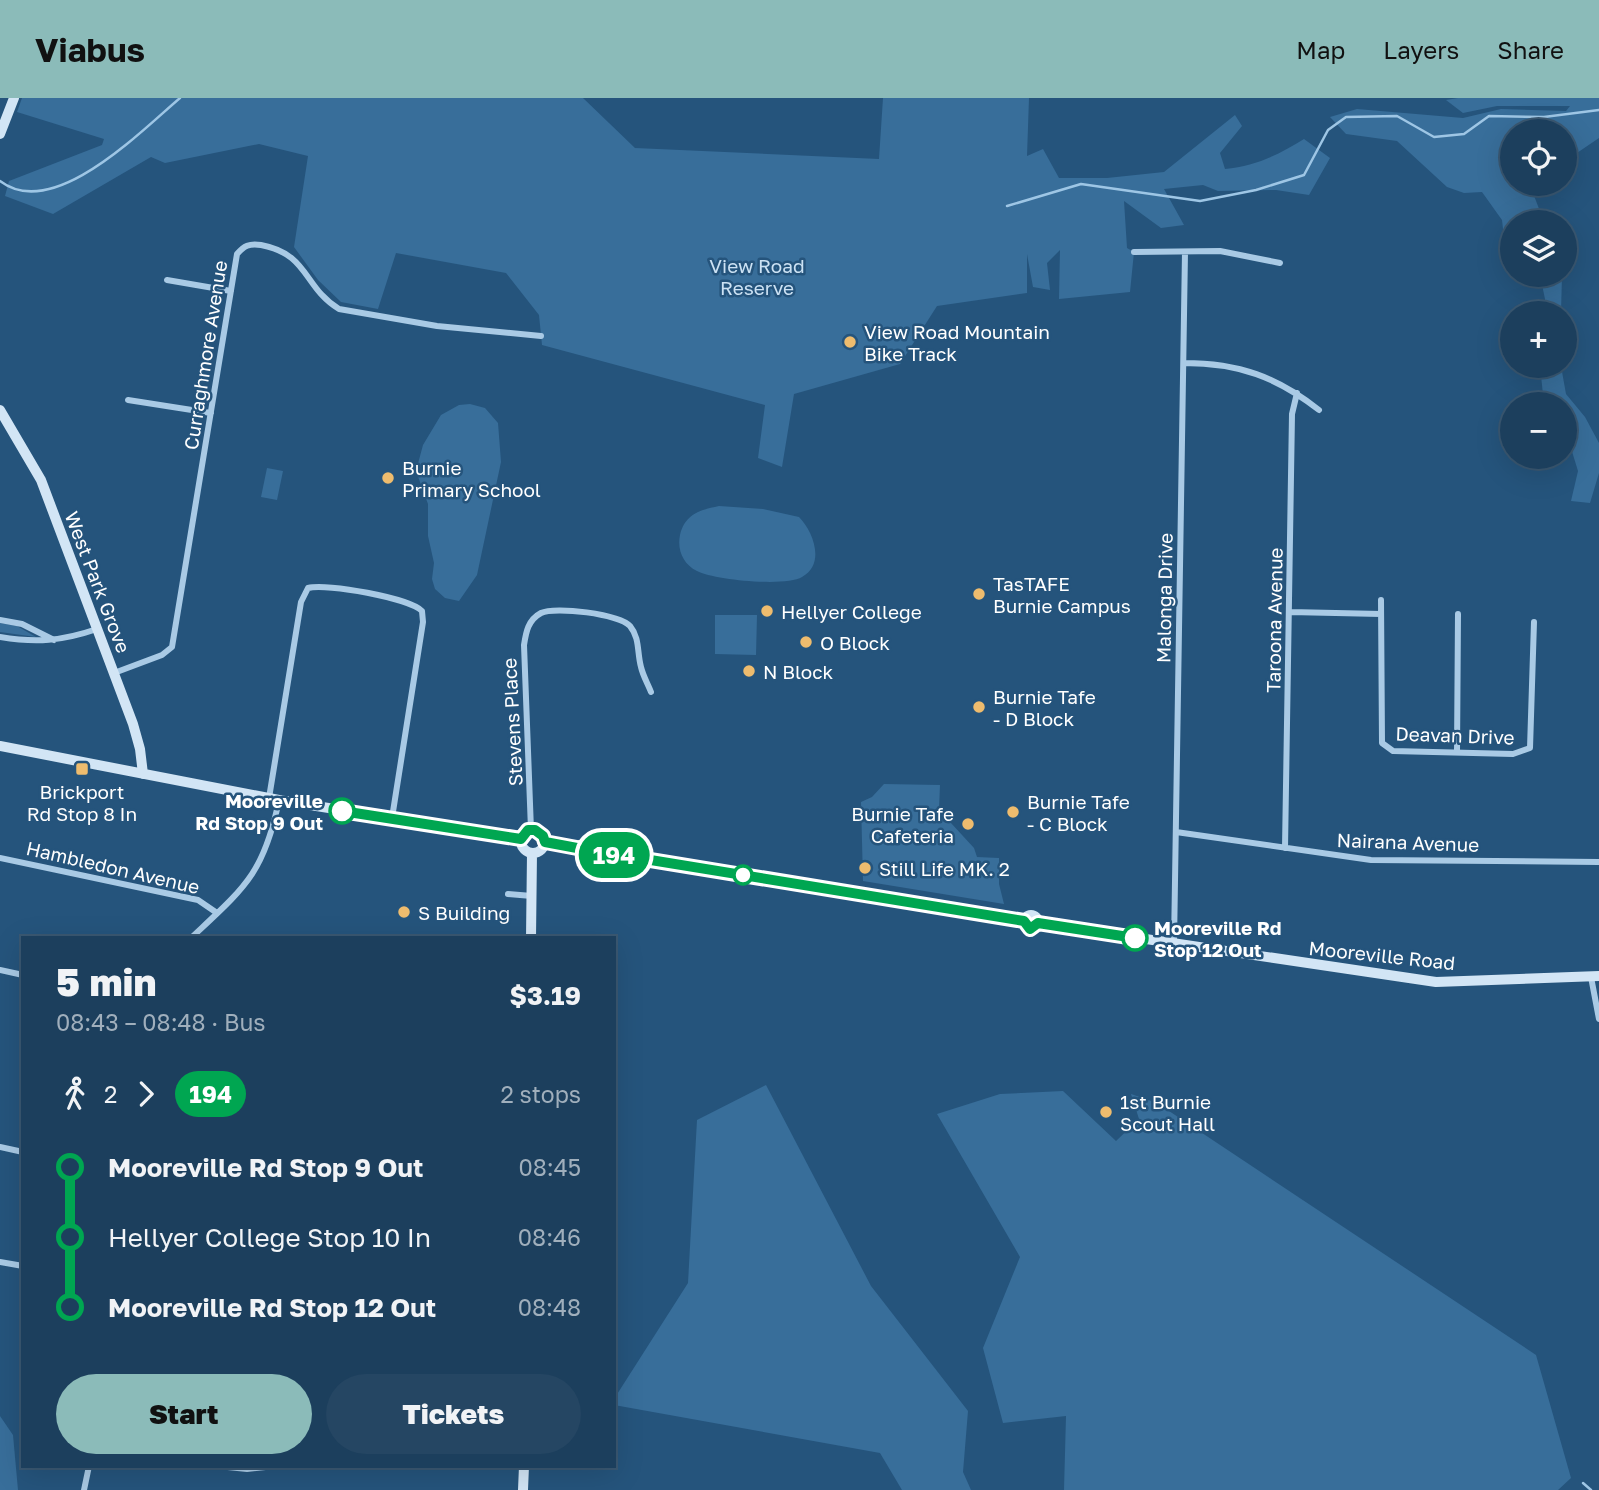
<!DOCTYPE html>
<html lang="en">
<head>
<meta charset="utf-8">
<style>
  :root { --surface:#1c3f5d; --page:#254663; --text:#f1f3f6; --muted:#a0afbc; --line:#3a5872; --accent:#8bbbb9 }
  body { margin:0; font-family:"Golos Text",sans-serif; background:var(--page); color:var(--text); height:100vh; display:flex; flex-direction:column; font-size:26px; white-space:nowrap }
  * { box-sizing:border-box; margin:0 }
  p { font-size:23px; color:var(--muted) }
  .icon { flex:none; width:38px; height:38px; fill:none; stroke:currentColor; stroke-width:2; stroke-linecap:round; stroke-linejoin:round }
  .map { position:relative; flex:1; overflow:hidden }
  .details { position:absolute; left:21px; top:838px; width:595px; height:532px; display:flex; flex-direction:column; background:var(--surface); border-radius:0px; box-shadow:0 7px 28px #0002,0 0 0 2px var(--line) }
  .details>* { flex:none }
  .badge { padding:0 14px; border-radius:23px; font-size:24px; line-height:46px }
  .buttons { position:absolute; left:1500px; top:21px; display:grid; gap:14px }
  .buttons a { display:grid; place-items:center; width:77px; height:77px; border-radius:50%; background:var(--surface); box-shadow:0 7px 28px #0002,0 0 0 2px var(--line); font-size:35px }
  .map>.badge { position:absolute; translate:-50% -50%; box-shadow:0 0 0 4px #fff }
  .legs { display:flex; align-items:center; gap:10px; height:77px; padding:0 35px; font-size:23px }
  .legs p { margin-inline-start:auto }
  .overview { display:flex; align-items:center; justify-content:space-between; height:119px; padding:0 35px }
  h1 { font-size:38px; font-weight:800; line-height:52px }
  .action { display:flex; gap:14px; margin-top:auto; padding:14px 35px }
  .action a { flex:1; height:80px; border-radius:42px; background:var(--accent); color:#111; font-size:28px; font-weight:800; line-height:80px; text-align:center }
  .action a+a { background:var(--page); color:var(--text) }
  ul { padding:0 35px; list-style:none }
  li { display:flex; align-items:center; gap:24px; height:70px; font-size:26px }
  li i { display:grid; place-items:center; width:10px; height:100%; margin:0 9px; background:currentColor }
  li i::after { content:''; width:18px; height:18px; margin:-9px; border:5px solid; border-radius:50%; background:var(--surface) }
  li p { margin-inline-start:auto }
  li:first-child i { background:linear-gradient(#0000 50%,currentColor 0) }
  li:last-child i { background:linear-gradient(currentColor 50%,#0000 0) }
  header { display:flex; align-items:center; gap:42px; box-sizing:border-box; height:98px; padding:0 35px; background:var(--accent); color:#111 }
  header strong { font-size:33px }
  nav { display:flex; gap:38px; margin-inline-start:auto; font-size:24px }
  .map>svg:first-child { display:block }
</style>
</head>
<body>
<header>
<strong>Viabus</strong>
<nav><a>Map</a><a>Layers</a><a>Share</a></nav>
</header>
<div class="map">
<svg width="1599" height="1392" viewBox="0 0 1599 1392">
  <rect width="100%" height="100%" fill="#25547c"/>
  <path fill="#386e9a" d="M22 0H583L635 50 879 61 883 0H1029L1027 58 1043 51 1059 80H1107L1164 74 1235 17 1242 28 1220 55 1225 71C1256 68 1278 57 1304 41L1330 60 1309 97 1276 92 1218 93 1203 87 1164 91 1184 127 1161 130 1124 103 1127 150 1134 154 1130 194 1059 201 1060 152 1047 165 1050 192 1033 189 1027 156V195L937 208 900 266 794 296 782 369 758 360 765 307 542 247 539 217 506 175 396 155 378 211 341 204 318 182 294 149 308 58 259 46 165 65 151 59 53 116 5 98 9 83 102 47 104 41 17 14Z
    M1458 0H1599V40L1571 59 1565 58 1564 33H1512V86L1530 87 1544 124H1512V166H1507L1502 122 1482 94 1464 95 1447 89 1397 43 1346 36 1330 19 1357 11 1463 20 1501 11 1566 13 1570 8H1497L1463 15 1446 2Z
    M1540 177H1562L1561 215H1545V201Z
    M1540 268H1561L1566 296 1585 319 1599 345V375L1590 405 1571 403 1578 373 1570 347H1565L1564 306H1544Z
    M470 306 485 310 498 325 501 364 477 477 459 503 445 500 435 491 432 481 434 465 428 438V406L416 373 423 347 441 317 459 307Z
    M267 370 283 373 277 402 261 399Z
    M719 408 763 411 799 419C813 433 826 466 802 479 786 489 714 482 697 473 683 466 677 452 680 437 685 416 700 412 719 408Z
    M715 517H757L756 557 715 556Z
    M0 525 17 528 36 539 0 534Z
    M884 686 940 687 939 712 974 750 977 759 999 760V786L1004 806 863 783 861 704 872 699Z
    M766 987 871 1188 968 1313 963 1374 971 1392H902L880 1355 614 1307V1301L688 1185 697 1022Z
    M1063 993 1116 1043 1139 1021 1131 996 1157 1005 1536 1257 1571 1380 1558 1392H1064L1066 1318 1003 1325 983 1250 1020 1159 937 1016 1000 996Z
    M0 1318 13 1337 18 1392H0Z"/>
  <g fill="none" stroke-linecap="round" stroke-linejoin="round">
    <path stroke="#9ec6e5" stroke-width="2.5" d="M0 83C53 124 141 33 180 0
      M1007 108 1081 86 1200 103 1256 92 1304 77 1328 32 1346 19 1397 18 1434 39 1464 36 1489 18 1544 19 1599 12
      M1583 1385 1591 1392"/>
    <path stroke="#a9cae5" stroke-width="6" d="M1134 154 1220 153 1280 165
      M167 182 231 193
      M1184 265C1239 265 1277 279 1319 312
      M128 302 211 315
      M1381 502 1382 645 1393 653 1513 656 1530 650 1534 524
      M1290 514 1381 516
      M0 522 22 526 54 542
      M0 539C36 545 62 543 97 531
      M114 575 162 557 172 549 237 156C244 148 249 145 261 147 309 156 303 189 339 211L437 228 541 238
      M1457 654 1458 516
      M269 700 301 504 308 490C327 485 409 500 422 513L423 524 392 720
      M531 732 524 547C526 534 528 522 541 515 555 508 619 516 630 528 640 540 637 555 641 569 643 578 648 586 651 594
      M1176 734 1371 762 1599 764
      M1285 750 1292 316 1297 295
      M0 760 198 802 217 815
      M508 796 532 798
      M191 840C244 790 264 776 279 702
      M1174 846 1185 154
      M0 872 23 877
      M1591 879 1599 921
      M0 1049 23 1054
      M0 1164 23 1168
      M218 1368 247 1371 275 1368
      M84 1392 89 1368"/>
    <path stroke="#d2e5f5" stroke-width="10" d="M0 36 14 0
      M0 312 41 382 133 626 140 651 143 676
      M0 648 279 702 521 741
      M521 743a12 12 0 1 1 24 0a12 12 0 1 1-24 0Z
      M545 744 1024 823
      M1024 824a7 7 0 1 1 14 0a7 7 0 1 1-14 0Z
      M1038 825 1436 884 1599 878
      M531 840 532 755
      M523 1392 524 1368"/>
  </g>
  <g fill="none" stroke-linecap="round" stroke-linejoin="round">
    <g stroke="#fff" stroke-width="16">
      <path id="line-1" d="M342 713 521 741 528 732H535L543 738 545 744 577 750 1024 823 1030 831 1038 825 1135 840"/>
    </g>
    <use href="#line-1" stroke="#00a651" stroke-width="10"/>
  </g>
  <g fill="#eebc6e" stroke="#25547c" stroke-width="2.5">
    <circle cx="850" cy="244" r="7"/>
    <circle cx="388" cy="380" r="7"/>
    <circle cx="979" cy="496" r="7"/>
    <circle cx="767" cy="513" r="7"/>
    <circle cx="806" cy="544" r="7"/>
    <circle cx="749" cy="573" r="7"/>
    <circle cx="979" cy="609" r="7"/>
    <rect x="75" y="664" width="14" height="14" rx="3.5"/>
    <circle cx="1013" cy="714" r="7"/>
    <circle cx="968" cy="726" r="7"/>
    <circle cx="865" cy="770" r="7"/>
    <circle cx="404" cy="814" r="7"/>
    <circle cx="1106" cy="1014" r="7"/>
  </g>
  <g fill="#fff" stroke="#00a651" stroke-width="3.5">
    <circle cx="342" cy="713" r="12"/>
    <circle cx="743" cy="777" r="9"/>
    <circle cx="1135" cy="840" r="12"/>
  </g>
  <g text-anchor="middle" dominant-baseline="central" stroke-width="5" stroke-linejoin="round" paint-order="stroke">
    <g font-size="19" fill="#cce2f4" stroke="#25547c">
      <text x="757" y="167">View Road<tspan x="757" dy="22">Reserve</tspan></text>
    </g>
    <g font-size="19" fill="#fff" stroke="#25547c" text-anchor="start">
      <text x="864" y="233">View Road Mountain<tspan x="864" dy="22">Bike Track</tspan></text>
      <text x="402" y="369">Burnie<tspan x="402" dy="22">Primary School</tspan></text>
      <text x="993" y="485">TasTAFE<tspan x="993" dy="22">Burnie Campus</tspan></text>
      <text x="781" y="513">Hellyer College</text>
      <text x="820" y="544">O Block</text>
      <text x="763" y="573">N Block</text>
      <text x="993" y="598">Burnie Tafe<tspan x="993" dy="22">- D Block</tspan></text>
      <text x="82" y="693" text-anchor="middle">Brickport<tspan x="82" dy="22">Rd Stop 8 In</tspan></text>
      <text x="1027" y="703">Burnie Tafe<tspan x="1027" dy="22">- C Block</tspan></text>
      <text x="954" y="715" text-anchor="end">Burnie Tafe<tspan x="954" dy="22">Cafeteria</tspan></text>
      <text x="879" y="770">Still Life MK. 2</text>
      <text x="418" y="814">S Building</text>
      <text x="1120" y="1003">1st Burnie<tspan x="1120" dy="22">Scout Hall</tspan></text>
    </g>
    <g font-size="19" fill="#fff" stroke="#25547c">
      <text transform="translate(205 257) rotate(-81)">Curraghmore Avenue</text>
      <text transform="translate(98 484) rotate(69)">West Park Grove</text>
      <text transform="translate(1164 500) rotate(-89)">Malonga Drive</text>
      <text transform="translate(1274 522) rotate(-89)">Taroona Avenue</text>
      <text transform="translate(512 624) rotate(-93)">Stevens Place</text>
      <text transform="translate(1455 637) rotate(2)">Deavan Drive</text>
      <text transform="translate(1408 744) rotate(2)">Nairana Avenue</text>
      <text transform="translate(113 769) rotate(13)">Hambledon Avenue</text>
      <text transform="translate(1382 857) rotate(6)">Mooreville Road</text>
    </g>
    <g font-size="19" font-weight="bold" fill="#fff" stroke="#25547c" text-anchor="end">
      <text x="323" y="702">Mooreville<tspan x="323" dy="22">Rd Stop 9 Out</tspan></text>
      <text x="1154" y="829" text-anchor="start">Mooreville Rd<tspan x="1154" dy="22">Stop 12 Out</tspan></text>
    </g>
  </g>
</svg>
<div class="buttons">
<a><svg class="icon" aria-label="locate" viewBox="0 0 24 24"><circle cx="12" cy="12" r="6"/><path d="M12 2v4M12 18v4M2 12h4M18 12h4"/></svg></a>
<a><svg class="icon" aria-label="layers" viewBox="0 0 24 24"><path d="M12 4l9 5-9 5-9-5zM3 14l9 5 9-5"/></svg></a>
<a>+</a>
<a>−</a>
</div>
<b class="badge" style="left:614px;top:757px;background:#00a651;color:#fff">194</b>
<section class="details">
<div class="overview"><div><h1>5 min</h1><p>08:43 – 08:48 · Bus</p></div><b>$3.19</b></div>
<div class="legs"><svg class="icon" aria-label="walk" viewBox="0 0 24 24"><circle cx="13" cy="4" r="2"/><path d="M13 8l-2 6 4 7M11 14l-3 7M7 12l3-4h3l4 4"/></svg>2<svg class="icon" aria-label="forward" viewBox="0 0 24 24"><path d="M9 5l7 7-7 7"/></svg><b class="badge" style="background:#00a651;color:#fff">194</b><p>2 stops</p></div>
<ul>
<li><i style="color:#00a651"></i><b>Mooreville Rd Stop 9 Out</b><p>08:45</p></li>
<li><i style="color:#00a651"></i><span>Hellyer College Stop 10 In</span><p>08:46</p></li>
<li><i style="color:#00a651"></i><b>Mooreville Rd Stop 12 Out</b><p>08:48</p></li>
</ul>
<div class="action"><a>Start</a><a>Tickets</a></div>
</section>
</div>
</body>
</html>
